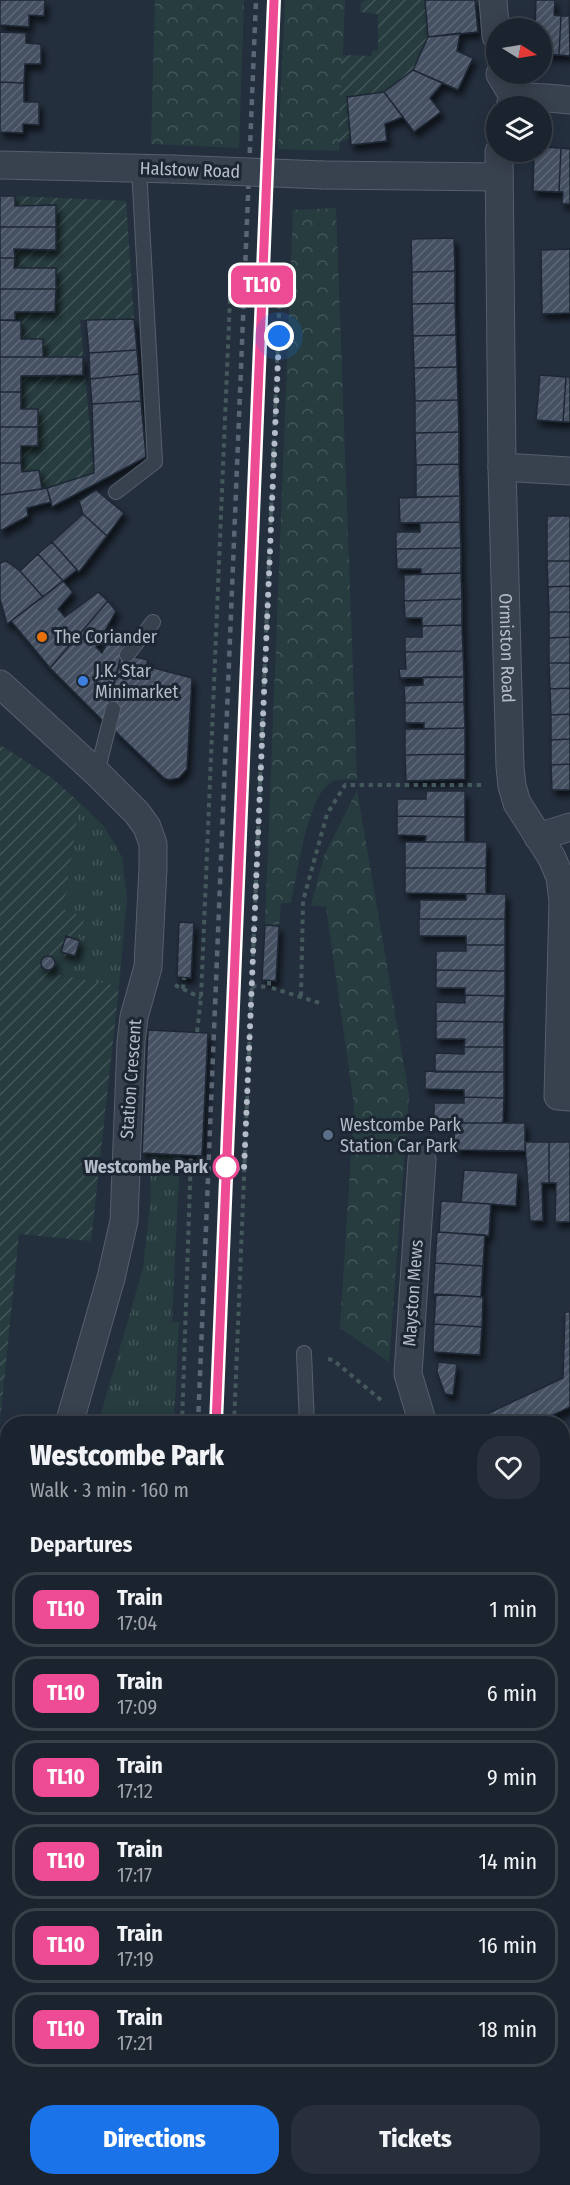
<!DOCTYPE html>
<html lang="en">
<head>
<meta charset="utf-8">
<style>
  :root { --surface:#1b232e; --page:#282f3a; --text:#f1f3f6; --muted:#a0a4aa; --line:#39404a; --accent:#1a73e8 }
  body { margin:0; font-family:"Fira Sans Condensed",sans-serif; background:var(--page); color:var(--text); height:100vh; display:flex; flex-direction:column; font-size:22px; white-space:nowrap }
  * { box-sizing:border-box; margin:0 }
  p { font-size:20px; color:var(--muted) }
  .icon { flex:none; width:33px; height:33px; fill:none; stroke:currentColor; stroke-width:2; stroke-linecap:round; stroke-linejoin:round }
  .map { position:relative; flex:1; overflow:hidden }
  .drawer { position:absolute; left:0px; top:1416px; width:570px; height:770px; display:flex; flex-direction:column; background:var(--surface); border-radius:24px 24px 0 0; box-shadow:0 3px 15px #0003,0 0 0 2px var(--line) }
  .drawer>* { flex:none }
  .badge { padding:0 12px; border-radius:9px; font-size:21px; line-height:39px }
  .needle { width:39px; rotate:101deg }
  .controls { position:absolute; left:486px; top:18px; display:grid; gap:12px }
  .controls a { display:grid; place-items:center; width:66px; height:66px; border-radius:50%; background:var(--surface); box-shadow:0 3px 15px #0003,0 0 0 2px var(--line); font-size:30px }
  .you { position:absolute; width:30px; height:30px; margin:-15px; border:4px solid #fff; border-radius:50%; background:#1a73e8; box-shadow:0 0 0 9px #1a73e833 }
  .map>.badge { position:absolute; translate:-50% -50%; box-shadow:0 0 0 3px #fff }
  h2 { padding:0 30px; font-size:22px; line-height:54px }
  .round { display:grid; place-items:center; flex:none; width:63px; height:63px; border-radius:24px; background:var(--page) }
  .summary { display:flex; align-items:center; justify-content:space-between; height:102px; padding:0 30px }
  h1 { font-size:28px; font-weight:800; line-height:45px }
  .action { display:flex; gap:12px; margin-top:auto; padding:12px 30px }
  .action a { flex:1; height:69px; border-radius:24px; background:var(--accent); color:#fff; font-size:24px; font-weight:800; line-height:69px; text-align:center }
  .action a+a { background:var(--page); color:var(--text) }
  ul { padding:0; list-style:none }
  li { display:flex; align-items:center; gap:18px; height:75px; margin:0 12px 9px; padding:0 18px; border:3px solid var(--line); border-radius:24px }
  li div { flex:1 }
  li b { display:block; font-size:22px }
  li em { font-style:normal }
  li .badge { min-width:66px; font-weight:700; text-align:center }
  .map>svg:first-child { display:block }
</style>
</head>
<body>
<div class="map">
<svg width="570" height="2185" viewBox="0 0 570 2185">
  <defs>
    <pattern id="grass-tufts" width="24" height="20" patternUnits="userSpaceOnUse" patternTransform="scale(1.5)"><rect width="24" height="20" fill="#263c3f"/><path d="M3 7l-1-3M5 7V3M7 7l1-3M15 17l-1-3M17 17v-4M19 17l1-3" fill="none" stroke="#435659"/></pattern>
    <pattern id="forest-crowns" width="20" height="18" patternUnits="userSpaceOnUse" patternTransform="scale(1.5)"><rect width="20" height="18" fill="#263c3f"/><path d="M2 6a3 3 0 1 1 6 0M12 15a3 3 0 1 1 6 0" fill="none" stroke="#435659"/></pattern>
    <pattern id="garden-furrows" width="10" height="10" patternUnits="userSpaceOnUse" patternTransform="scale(1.5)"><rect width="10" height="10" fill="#263c3f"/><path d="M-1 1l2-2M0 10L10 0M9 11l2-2" fill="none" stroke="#435659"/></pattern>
    <pattern id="building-hatch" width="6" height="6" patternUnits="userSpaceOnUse" patternTransform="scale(1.5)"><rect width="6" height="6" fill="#455162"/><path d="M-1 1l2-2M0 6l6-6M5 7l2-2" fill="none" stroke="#5d6877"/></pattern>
    <filter id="shadow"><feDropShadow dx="3.5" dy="6" stdDeviation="3" flood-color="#0009"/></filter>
  </defs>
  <rect width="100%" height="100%" fill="#242f3e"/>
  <path fill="url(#grass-tufts)" d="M80 803 104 826 122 857 127 898 119 986 54 974 58 955 82 939 78 938 63 909Z
    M149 1153 180 1154 172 1322H179L174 1423 98 1424 143 1268 151 1193Z
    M0 1629H7L8 1719 0 1720Z
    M7 2109 8 2178H120V2185H0V2116Z"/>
  <path fill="url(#forest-crowns)" d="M155 0H244L239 148 151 144Z
    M285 0H345L339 151 278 149Z
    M336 208 357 780C348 779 337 778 329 784 306 801 298 874 291 903H281L279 926 265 925 293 210Z
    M357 790 409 1095 389 1362 340 1328 354 1105 326 907 311 905 324 856Z"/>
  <path fill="url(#garden-furrows)" d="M364 0H425L428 37 413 70 384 92 347 97 351 137 338 143 342 55 371 56 372 51 378 50V14L360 12 361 3Z
    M15 196 126 201 134 319 80 320 94 473 42 489 39 470 22 472 21 446 38 445V409H21V376L83 375 43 357V339H21V321L15 320V312H55L56 268H14V249H56V206H15Z
    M0 745 52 778 80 803 63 909 85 917 78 937 83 939 76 960 58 955 54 974 119 986 91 1241 19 1234 0 1421Z"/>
  <path fill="url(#building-hatch)" stroke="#1f2835" stroke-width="1.5" filter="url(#shadow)" d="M0 0H45L44 16 29 15V27L0 25Z
    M425 0H475L478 32 428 37Z
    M536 0H555L554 15 561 16 559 55 542 54V28H535Z
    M569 0 570 56 559 55 561 16H568Z
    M0 32 26 33V43L41 44V64H25L24 83 0 82Z
    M460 33 457 51 473 58 458 90 413 70 428 37Z
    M413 70 443 83 430 98 441 112 414 132 384 92Z
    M0 82 24 83V102H39V125L23 124V133L0 132Z
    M384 92 403 117 385 124 387 141 351 145 347 97Z
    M542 147 561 148 559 192 533 191 534 152H542Z
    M561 148 570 149V204H562L563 192H559Z
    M0 196H15V206L56 205V227H0Z
    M0 227H56V250L14 249 15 258H0Z
    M454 238 455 271 412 272 411 239Z
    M570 249V313L542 314 541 250Z
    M0 258H15L14 268H56V289H0Z
    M455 271V303L412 304V272Z
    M0 289H56L55 312H15V320H0Z
    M455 303 456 335 413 336 412 304Z
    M134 319 137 350 89 353 86 320Z
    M0 320 21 321V339H43V357H0Z
    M456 335 457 367 414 368 413 336Z
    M137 350 139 374 90 379 89 353Z
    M0 357H83V375L21 376V392H0Z
    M457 367 458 400 415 401 414 368Z
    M139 374 141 401 92 404 90 379Z
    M540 375 566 377 563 422 536 420Z
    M566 377H570V422H563Z
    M0 392H21V409H38V427H0Z
    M458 400 459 432 415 433V401Z
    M141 401 146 457 52 507 47 488 94 473 92 404Z
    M0 427H38V446H21V463H0Z
    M459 432V464L416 465 415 433Z
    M0 463H21L22 472 39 470 42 489 0 495Z
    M459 464 460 496 416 497V465Z
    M47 488 51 502 27 508 28 516 0 531V495Z
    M96 490 124 513 107 536 83 514 79 501Z
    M460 496V522L400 523 399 498Z
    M83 514 107 536 79 572 52 542Z
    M547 516H570V561H547Z
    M460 522 461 548 396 549V532H420V523Z
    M52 542 77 570 63 581 38 554Z
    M461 548V573L421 574V569H397L396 549Z
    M38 554 63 581 43 597 20 571Z
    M6 561 20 571 43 597 7 624 0 599V563Z
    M547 561H570V586L548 587Z
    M461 573 462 599 404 601V575Z
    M63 581 73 592 58 609 65 617 98 592 108 601 50 668 11 621Z
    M570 586V612H549L548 587Z
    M462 599V625L422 626V618H405L404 601Z
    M108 601 116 611 96 647 102 653 111 636 125 640 104 722 50 668Z
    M549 612H570V637L549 638Z
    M462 625 463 651 405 652V637H422V626Z
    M570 637V663H549V638Z
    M463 651 464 677 400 678 399 669H406L405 652Z
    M122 654 148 660 146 666 192 678 187 769 179 778 169 780 164 778 116 732 108 708Z
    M549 663H570V688L550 689Z
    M423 677H464V702L405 703 404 686 423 685Z
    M570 688V714L551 715 550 689Z
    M464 702 465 728 424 729V723H405V703Z
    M570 714V739L551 740V715Z
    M465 728V754L405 755V729Z
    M570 739V764L551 765V740Z
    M465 754V779L406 781 405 755Z
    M570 764V790H552L551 765Z
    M426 791H465V817L397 816V799H426Z
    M397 816 465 817V842H425L426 836 397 835Z
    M405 842H487L486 868H405Z
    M405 868H486V894L405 893Z
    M466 894H506L505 919H419L420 900H466Z
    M419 919H505V945H466V936H419Z
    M179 922 194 923 191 978 177 977Z
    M265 925 279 926 276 981 262 980Z
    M66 936 80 941 75 956 61 952Z
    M466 945H505V971L436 970V951H466Z
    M41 963a7 7 0 1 1 14 0a7 7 0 1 1-14 0Z
    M436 970 505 971V996L465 995V988H436Z
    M465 995 505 996 504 1022 436 1021V1002L465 1003Z
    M436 1021 504 1022V1047H464L465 1039H436Z
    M148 1030 208 1033 202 1156 142 1153Z
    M464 1047H504V1072H435V1053L464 1054Z
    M425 1071 504 1072V1098L464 1097V1090L425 1089Z
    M464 1097 504 1098 503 1123H434V1103H464Z
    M454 1123H525V1151L454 1150Z
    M525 1142H549V1183H542L543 1221H530Z
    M549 1142H570V1222H555L556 1183H549Z
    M464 1170 518 1173 516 1206 461 1202Z
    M441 1201 491 1204 489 1236 439 1232Z
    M437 1232 485 1235 483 1266 435 1263Z
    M435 1263 483 1266 481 1297 433 1294Z
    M436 1294 483 1297 482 1327 434 1324Z
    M565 1312H570V1407L534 1424H475L472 1421 563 1378Z
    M434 1324 482 1327 480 1355 433 1352Z
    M438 1362 457 1364 453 1395 445 1394 437 1372Z
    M562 1871H570V1922H562Z
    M562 2007H570V2034H562Z
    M562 2034H570V2061L562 2060Z
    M562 2060 570 2061V2087H562Z
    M562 2087H570V2114H562Z
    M562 2114H570V2149L562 2148Z
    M562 2148 570 2149V2175H562Z
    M562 2175H570V2185H526V2178H562Z"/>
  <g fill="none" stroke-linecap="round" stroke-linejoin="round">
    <g stroke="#565f6c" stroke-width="16">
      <path id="service" d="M116 492 155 462 139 168
        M127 655 153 622
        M97 773 113 709
        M304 1353 307 1424
        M562 1827 570 1828"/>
    </g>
    <g stroke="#565f6c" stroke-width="29">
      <g id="minor">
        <path d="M493 0 496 36"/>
        <path d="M500 74 516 101"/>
        <path d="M510 106C524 92 552 99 570 100"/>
        <path id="s1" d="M499 152 502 467 510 767 512 786 517 803 552 858 560 877 563 901 558 1096 570 1097"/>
        <path d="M0 165 172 169"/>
        <path d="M323 175 499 177"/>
        <path d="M502 467 570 471"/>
        <path d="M0 684 97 773 137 813 147 827 153 844V868L148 967 134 1017 131 1042 124 1221 111 1278 69 1424"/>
        <path d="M538 837 570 827"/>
        <path d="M422 1160 408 1374 423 1424"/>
        <path d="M562 1965H570"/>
        <path d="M252 2185V2179L414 2185"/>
        <path d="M463 2185 464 2178"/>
      </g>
    </g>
    <g stroke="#565f6c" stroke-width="35">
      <path id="tertiary" d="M562 1466 570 1462
        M0 1593 8 1594"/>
    </g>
    <g stroke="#434c59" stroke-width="35">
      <path id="trunk" d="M562 1524 570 1520
        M562 1560 570 1557
        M562 1622 570 1619
        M0 1747 8 1746
        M0 1810 8 1809"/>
    </g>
    <path stroke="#44595c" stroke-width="4" stroke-dasharray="4.5 4.5" stroke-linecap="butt" d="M269 981V987L323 1004
      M175 985 183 989 184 978
      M252 986 269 987
      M183 989 201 998
      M301 996 303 901 327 814 345 785H482
      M197 1032 201 998 230 298
      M328 1359 333 1360 381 1400
      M182 1424 191 1155
      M234 1424 280 289"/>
    <use href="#service" stroke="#38414e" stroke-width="14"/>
    <use href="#minor" stroke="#38414e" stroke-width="27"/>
    <use href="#tertiary" stroke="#38414e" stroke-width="33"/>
    <use href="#trunk" stroke="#656462" stroke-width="33"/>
    <path stroke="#5a6575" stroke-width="4.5" stroke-dasharray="6 6" stroke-linecap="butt" d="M198 1424 256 0
      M216 1424 274 0
      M562 1749 570 1747
      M0 2061 8 2053
      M167 2185V2178
      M184 2185V2178"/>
    <g stroke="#565f6c" stroke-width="29" stroke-linecap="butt">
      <path id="minor-bridge" d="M172 169 323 175"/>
    </g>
    <use href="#minor-bridge" stroke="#38414e" stroke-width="27"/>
  </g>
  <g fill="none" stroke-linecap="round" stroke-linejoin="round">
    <g stroke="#fff" stroke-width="14">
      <path id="line" d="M216 1424 274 0"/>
    </g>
    <use href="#line" stroke="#ee4b95" stroke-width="9"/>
    <path stroke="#b4bcc9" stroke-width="6" stroke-dasharray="0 10.8" d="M226 1167 244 1170 279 336"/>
  </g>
  <circle fill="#e8710a" stroke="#1d2633" stroke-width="2" cx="42" cy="637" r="6"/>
  <circle fill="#3f7fe0" stroke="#1d2633" stroke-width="2" cx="83" cy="681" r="6"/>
  <circle fill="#5c6f8a" stroke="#1d2633" stroke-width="2" cx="328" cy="1135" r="6"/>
  <circle fill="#fff" stroke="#ee4b95" stroke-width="3" cx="226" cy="1167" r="12"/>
  <g text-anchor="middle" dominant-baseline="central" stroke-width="6" stroke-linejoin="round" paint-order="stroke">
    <g font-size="18" fill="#b4bcc9" stroke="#1d2633">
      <text transform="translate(190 170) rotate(2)">Halstow Road</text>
      <text stroke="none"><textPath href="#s1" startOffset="496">Ormiston Road</textPath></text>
      <text transform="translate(131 1079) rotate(-86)">Station Crescent</text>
      <text transform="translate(413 1293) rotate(-86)">Mayston Mews</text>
    </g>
    <g font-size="18" fill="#b4bcc9" stroke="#1d2633" text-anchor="start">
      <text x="54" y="637">The Coriander</text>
      <text x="95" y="671">J.K. Star<tspan x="95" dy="21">Minimarket</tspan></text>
      <text x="340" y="1125">Westcombe Park<tspan x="340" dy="21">Station Car Park</tspan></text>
    </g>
    <g font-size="18" font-weight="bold" fill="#b4bcc9" stroke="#1d2633" text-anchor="end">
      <text x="208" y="1167">Westcombe Park</text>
    </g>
  </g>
</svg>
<div class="controls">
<a><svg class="needle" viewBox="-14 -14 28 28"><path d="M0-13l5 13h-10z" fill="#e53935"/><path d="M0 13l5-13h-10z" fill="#a0a4aa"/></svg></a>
<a><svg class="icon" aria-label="layers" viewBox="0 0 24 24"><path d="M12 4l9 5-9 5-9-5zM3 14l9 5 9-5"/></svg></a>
</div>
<div class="you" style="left:279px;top:336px"></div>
<b class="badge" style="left:262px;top:285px;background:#ee4b95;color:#fff">TL10</b>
<section class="drawer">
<div class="summary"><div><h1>Westcombe Park</h1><p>Walk · 3 min · 160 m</p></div><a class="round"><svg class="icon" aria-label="heart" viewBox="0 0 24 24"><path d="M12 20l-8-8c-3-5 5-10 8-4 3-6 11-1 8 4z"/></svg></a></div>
<h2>Departures</h2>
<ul>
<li><span class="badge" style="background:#ee4b95;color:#fff">TL10</span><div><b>Train</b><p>17:04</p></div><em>1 min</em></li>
<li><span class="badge" style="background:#ee4b95;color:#fff">TL10</span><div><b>Train</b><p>17:09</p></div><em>6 min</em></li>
<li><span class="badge" style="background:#ee4b95;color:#fff">TL10</span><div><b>Train</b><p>17:12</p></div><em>9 min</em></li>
<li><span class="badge" style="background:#ee4b95;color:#fff">TL10</span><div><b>Train</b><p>17:17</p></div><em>14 min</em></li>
<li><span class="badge" style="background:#ee4b95;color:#fff">TL10</span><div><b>Train</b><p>17:19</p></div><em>16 min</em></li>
<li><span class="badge" style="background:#ee4b95;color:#fff">TL10</span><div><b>Train</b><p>17:21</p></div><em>18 min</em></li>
</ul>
<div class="action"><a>Directions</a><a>Tickets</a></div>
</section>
</div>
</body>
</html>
